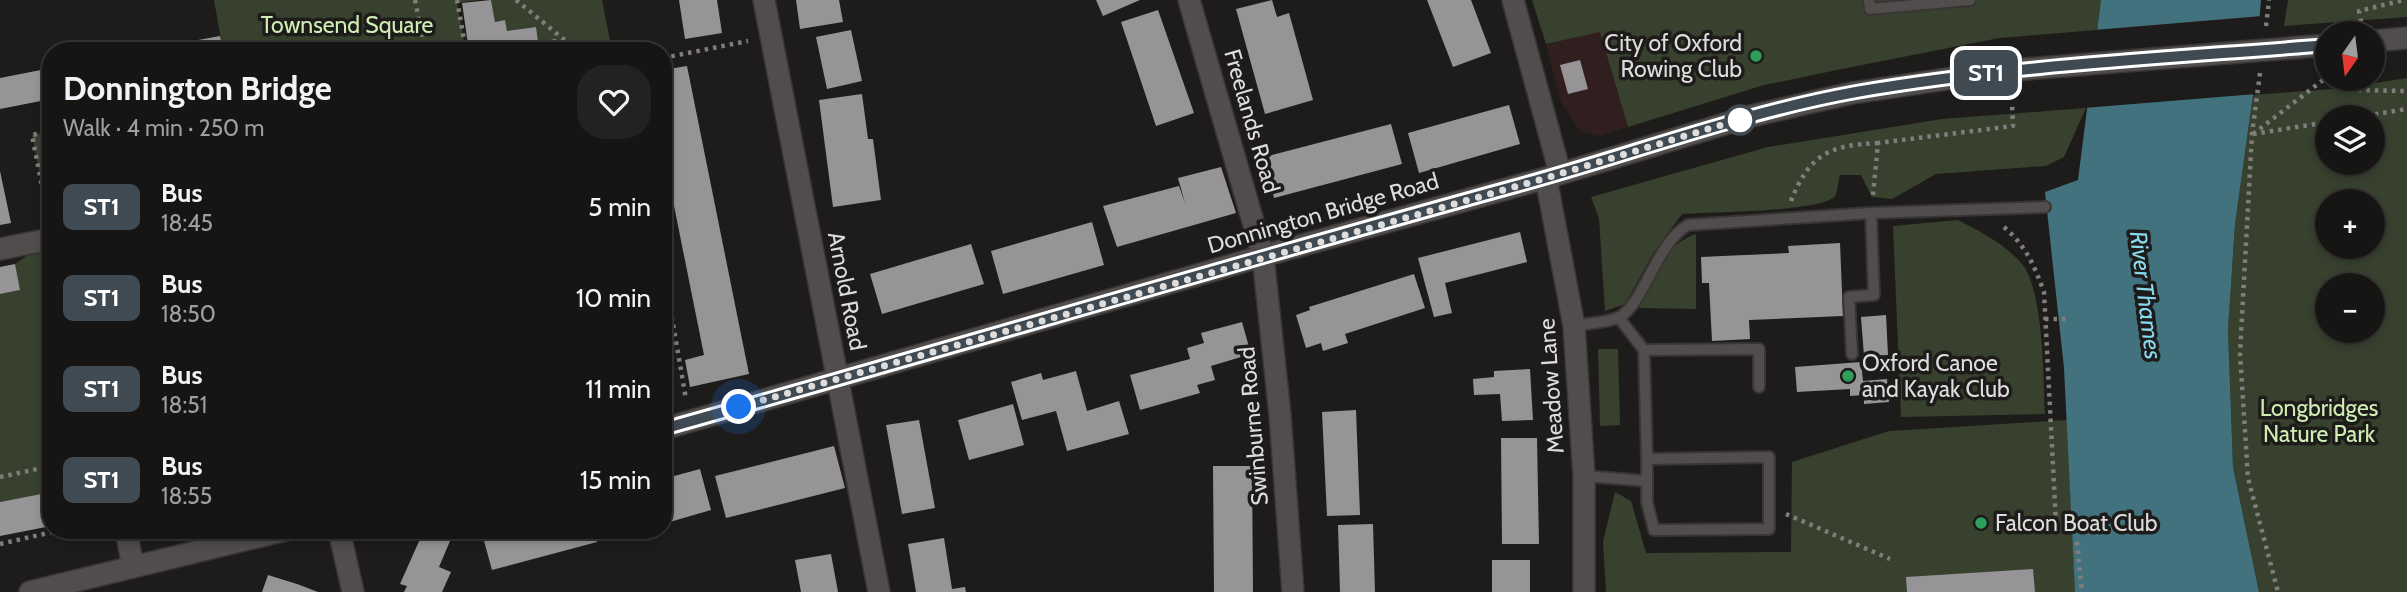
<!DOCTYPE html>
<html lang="en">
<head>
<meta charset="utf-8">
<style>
  :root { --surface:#161514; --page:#232222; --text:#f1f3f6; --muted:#9e9fa0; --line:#353434 }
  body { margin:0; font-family:Cabin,sans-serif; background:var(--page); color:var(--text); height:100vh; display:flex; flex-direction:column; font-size:26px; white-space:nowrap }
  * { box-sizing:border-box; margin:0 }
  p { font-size:23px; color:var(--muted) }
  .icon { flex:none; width:38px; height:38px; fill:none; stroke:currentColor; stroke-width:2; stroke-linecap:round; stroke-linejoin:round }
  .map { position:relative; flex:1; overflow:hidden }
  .side { position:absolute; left:42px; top:42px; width:630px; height:497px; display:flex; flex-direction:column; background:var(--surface); border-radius:28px; box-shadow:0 4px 10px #0003,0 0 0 2px var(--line) }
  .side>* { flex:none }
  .badge { padding:0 14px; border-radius:10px; font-size:24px; line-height:46px }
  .needle { width:46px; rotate:194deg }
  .controls { position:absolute; left:2315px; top:21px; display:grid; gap:14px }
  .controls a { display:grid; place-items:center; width:70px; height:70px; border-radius:50%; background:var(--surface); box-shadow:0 4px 10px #0003,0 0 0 2px var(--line); font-size:35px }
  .you { position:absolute; width:35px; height:35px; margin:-18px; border:5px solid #fff; border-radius:50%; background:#1a73e8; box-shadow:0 0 0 10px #1a73e833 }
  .map>.badge { position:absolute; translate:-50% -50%; box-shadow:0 0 0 4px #fff }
  .round { display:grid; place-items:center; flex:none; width:74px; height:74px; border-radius:28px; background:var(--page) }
  .head { display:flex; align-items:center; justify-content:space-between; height:119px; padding:0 21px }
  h1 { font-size:33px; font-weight:700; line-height:52px }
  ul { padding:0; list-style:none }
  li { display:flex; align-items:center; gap:21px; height:91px; padding:0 21px }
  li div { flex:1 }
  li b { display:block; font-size:26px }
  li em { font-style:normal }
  li .badge { min-width:77px; font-weight:700; text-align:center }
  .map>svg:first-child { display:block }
</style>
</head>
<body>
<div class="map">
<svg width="2407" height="592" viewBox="0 0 2407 592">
  <rect width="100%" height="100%" fill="#1e1c1b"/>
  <path fill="#311e1e" d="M1600 31 1628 127 1599 136 1580 131 1561 102 1546 44Z"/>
  <path fill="#38412e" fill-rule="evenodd" d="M214 0H479L457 3 466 51H223Z
    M491 0H602L612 51H558L556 40 538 42 535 27 507 31 505 20 495 22Z
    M1532 0H2101L2097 30 1999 38 1842 69 1764 85 1628 127 1600 32 1546 44Z
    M2288 0H2407V17L2284 26Z
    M2407 78V592H2259L2233 467 2228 330 2235 224 2253 95 2343 88ZM2328 117H2373V163H2328ZM2328 201H2373V247H2328ZM2328 285H2373V331H2328Z
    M2086 108 2064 157 2046 166 1936 174 1892 199 1872 197 1861 175H1840C1838 181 1838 191 1835 196 1823 212 1706 212 1682 214L1654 252 1625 304 1605 311 1599 218 1591 197 1768 147 1942 119Z
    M51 131V227H50L32 135Z
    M1958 220C1980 231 2006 245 2022 264 2044 291 2043 378 2045 414L1901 417 1893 226Z
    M1696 234V309L1639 308C1652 280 1664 244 1696 234Z
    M35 250 51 255V311L40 313 51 374V492L0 502V294L19 290 15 264Z
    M1598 349H1618L1620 425 1600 426Z
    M2067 420 2075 592H1606L1603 542 1615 492 1631 501 1646 553 1791 552 1792 462 1889 431Z"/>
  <path fill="#42727d" d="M2101 0H2261L2253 95 2235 224 2228 330 2233 467 2259 592H2075L2064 368 2045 192 2078 180Z"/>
  <path fill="#1e1c1b" d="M2262 16 2256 94 2084 108 2094 30Z"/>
  <path fill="#969497" d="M491 0 495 22 505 20 507 31 536 27 538 42 556 39 558 51H469L462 3Z
    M679 0H717L722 33 685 39Z
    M796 0H839L843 22 800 29Z
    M1096 0H1140L1103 16Z
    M1272 0 1277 17 1289 13 1313 100 1265 114 1236 9Z
    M1427 0H1471L1491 53 1453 67Z
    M1158 10 1194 113 1156 126 1121 22Z
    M851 30 862 81 827 89 816 37Z
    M220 36 223 51H149V49Z
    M1580 60 1588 89 1568 94 1560 65Z
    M687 66 749 374 690 387 685 360 704 355 663 151V70Z
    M51 68V99L0 109V78Z
    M862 94 868 139H873L881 200 833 207 819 100Z
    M1509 105 1520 144 1419 173 1408 133Z
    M1391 124 1402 164 1274 198 1264 157Z
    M1221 167 1236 213 1117 247 1103 206 1179 186 1185 203 1178 178Z
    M0 171 11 223 0 225Z
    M1092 222 1104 265 1003 294 991 251Z
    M1520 232 1527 262 1445 283 1452 313 1434 317 1418 258Z
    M1840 243 1843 316 1749 320 1750 339 1712 341 1709 283H1702L1701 257 1789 253 1788 246Z
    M971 244 984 284 882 314 870 274Z
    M15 264 20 290 0 294V267Z
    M1414 274 1425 308 1345 334 1348 343 1323 351 1321 343 1306 348 1296 315 1310 310 1309 307Z
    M1886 315 1888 355 1864 356 1861 317Z
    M1242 322 1251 354 1211 366 1215 380 1197 385 1200 393 1140 410 1130 375 1190 359 1187 348 1204 343 1201 333Z
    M663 355 672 384 663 387Z
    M1861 362 1863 381 1887 379 1889 402 1864 404V395L1850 396V389L1797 392 1795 367Z
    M1530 369 1533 420 1502 421 1500 394 1474 395 1473 379 1494 377V371Z
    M1076 371 1087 411 1119 401 1129 434 1067 451 1056 411 1022 420 1011 382 1041 373 1043 380Z
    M1013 404 1024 445 969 460 958 420Z
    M1356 410 1360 515 1327 516 1322 412Z
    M919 420 935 508 902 514 886 425Z
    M1501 438H1537L1539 544H1502Z
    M834 446 845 488 726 518 715 476Z
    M1213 466H1252L1253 592H1214Z
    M700 469 711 510 663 524V479Z
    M51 492V526L0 536V502Z
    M1373 524 1375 592H1340L1338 525Z
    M424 530 450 541 439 567 451 572 442 592H404L407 586 400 584Z
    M481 530H594L597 542 492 570Z
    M607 530H637L638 531 609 539Z
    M944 538 952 589 965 587 966 592H916L908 544Z
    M831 554 838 592H801L795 560Z
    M1492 560H1530V592H1492Z
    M2033 569 2035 592H1907L1906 577Z
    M268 575 297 584 318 592H262Z"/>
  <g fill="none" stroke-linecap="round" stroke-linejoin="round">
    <g stroke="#373635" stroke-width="14">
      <path id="lane" d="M1869 0 1870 9 1970 0
        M1619 318 1644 350 1759 349V387
        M1574 326C1588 323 1604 323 1617 318 1643 308 1655 244 1688 225L1871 213 2045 207
        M1644 350 1647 459
        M1852 354 1849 297 1874 295 1871 213
        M1584 476 1647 481V459L1769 457V529L1654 530 1647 502V481"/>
    </g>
    <g stroke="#373635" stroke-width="24">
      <path id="street" d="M764 0 879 592
        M1189 0 1263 256 1280 415 1293 592
        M1513 0 1560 173
        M1546 178 1574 326 1584 476V592
        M0 249 51 239
        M126 530 133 567
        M339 530 353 592"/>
    </g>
    <g stroke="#373635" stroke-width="24">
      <path id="secondary" d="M2373 41 2407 38
        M663 429 1263 256 1546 178 1751 116 1852 93 2001 71
        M30 592 286 530"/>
    </g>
    <path stroke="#807e7d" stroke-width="4.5" stroke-dasharray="3.5 5" stroke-linecap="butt" d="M415 0 425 51
      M457 0 466 51
      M516 0 578 51
      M2361 22 2359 11 2404 0
      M2266 26 2269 0
      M312 42V51
      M663 58 748 41
      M2260 73 2252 134 2240 353 2248 478 2278 592
      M2350 79 2352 90 2407 91
      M2358 117 2407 109
      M2253 134 2327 77
      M2253 134 2328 122
      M1873 195 1878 143 2013 126 2012 102
      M1791 201C1809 155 1829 145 1878 143
      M48 217 32 135 51 131
      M2004 227C2026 246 2034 265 2044 292L2056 524
      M663 266 686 399
      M2045 319H2066
      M0 477 51 466
      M1786 514 1890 559
      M2077 542 2082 592
      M0 544 61 530"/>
    <use href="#lane" stroke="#504d4c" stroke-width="10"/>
    <use href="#street" stroke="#504d4c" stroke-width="21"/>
    <use href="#secondary" stroke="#504d4c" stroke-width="21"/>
    <g stroke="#373635" stroke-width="24" stroke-linecap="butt">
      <path id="secondary-bridge" d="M2001 71 2328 45"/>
    </g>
    <use href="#secondary-bridge" stroke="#504d4c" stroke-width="21"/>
  </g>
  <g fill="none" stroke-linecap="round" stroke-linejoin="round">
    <g stroke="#fff" stroke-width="16">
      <path id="line" d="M663 429C948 349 1231 264 1516 186 1630 155 1740 113 1856 92 2012 65 2170 58 2328 45"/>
    </g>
    <use href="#line" stroke="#404a53" stroke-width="10"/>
    <path stroke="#dedddc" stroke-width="7" stroke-dasharray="0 12.6" d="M739 407 1546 178 1751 116 1740 120"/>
  </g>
  <g fill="#2e9e5b" stroke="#1e1c1b" stroke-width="2.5">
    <circle cx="1756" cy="56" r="7"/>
    <circle cx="1848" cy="376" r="7"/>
    <circle cx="1981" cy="523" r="7"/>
  </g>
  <circle fill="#fff" stroke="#404a53" stroke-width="3.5" cx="1740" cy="120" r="14"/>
  <g text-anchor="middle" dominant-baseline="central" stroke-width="7" stroke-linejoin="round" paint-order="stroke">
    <g font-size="23" fill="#cfedb2" stroke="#1e1c1b">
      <text x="347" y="25">Townsend Square</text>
      <text x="2319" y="408">Longbridges<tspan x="2319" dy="26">Nature Park</tspan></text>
    </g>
    <g font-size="23" fill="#dedddc" stroke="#1e1c1b" text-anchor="start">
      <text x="1742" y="43" text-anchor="end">City of Oxford<tspan x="1742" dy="26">Rowing Club</tspan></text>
      <text x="1862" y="363">Oxford Canoe<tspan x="1862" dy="26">and Kayak Club</tspan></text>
      <text x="1995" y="523">Falcon Boat Club</text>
    </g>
    <g font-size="23" fill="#dedddc" stroke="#1e1c1b">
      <text transform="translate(1252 121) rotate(74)">Freelands Road</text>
      <text transform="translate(1323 213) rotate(-16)">Donnington Bridge Road</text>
      <text transform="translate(847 291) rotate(79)">Arnold Road</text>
      <text transform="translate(1551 386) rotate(-94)">Meadow Lane</text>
      <text transform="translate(1253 426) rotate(-95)">Swinburne Road</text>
    </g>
    <g font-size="24" font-style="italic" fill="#87d9ed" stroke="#1e1c1b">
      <text transform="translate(2146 295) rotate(83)">River Thames</text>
    </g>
  </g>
</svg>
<div class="controls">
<a><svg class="needle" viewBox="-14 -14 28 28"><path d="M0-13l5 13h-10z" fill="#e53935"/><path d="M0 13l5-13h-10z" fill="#9e9fa0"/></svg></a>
<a><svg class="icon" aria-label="layers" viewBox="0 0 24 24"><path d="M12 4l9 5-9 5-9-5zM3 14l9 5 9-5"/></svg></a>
<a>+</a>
<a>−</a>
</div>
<div class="you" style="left:739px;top:407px"></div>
<b class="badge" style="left:1986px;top:73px;background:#404a53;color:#fff">ST1</b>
<section class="side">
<div class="head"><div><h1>Donnington Bridge</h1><p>Walk · 4 min · 250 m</p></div><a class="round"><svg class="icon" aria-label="heart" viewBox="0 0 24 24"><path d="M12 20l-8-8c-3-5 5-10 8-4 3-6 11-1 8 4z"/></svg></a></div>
<ul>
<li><span class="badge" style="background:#404a53;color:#fff">ST1</span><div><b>Bus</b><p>18:45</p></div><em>5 min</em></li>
<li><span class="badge" style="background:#404a53;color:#fff">ST1</span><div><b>Bus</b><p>18:50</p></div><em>10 min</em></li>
<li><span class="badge" style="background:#404a53;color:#fff">ST1</span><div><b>Bus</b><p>18:51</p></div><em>11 min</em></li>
<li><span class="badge" style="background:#404a53;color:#fff">ST1</span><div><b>Bus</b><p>18:55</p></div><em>15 min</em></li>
</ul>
</section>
</div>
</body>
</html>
